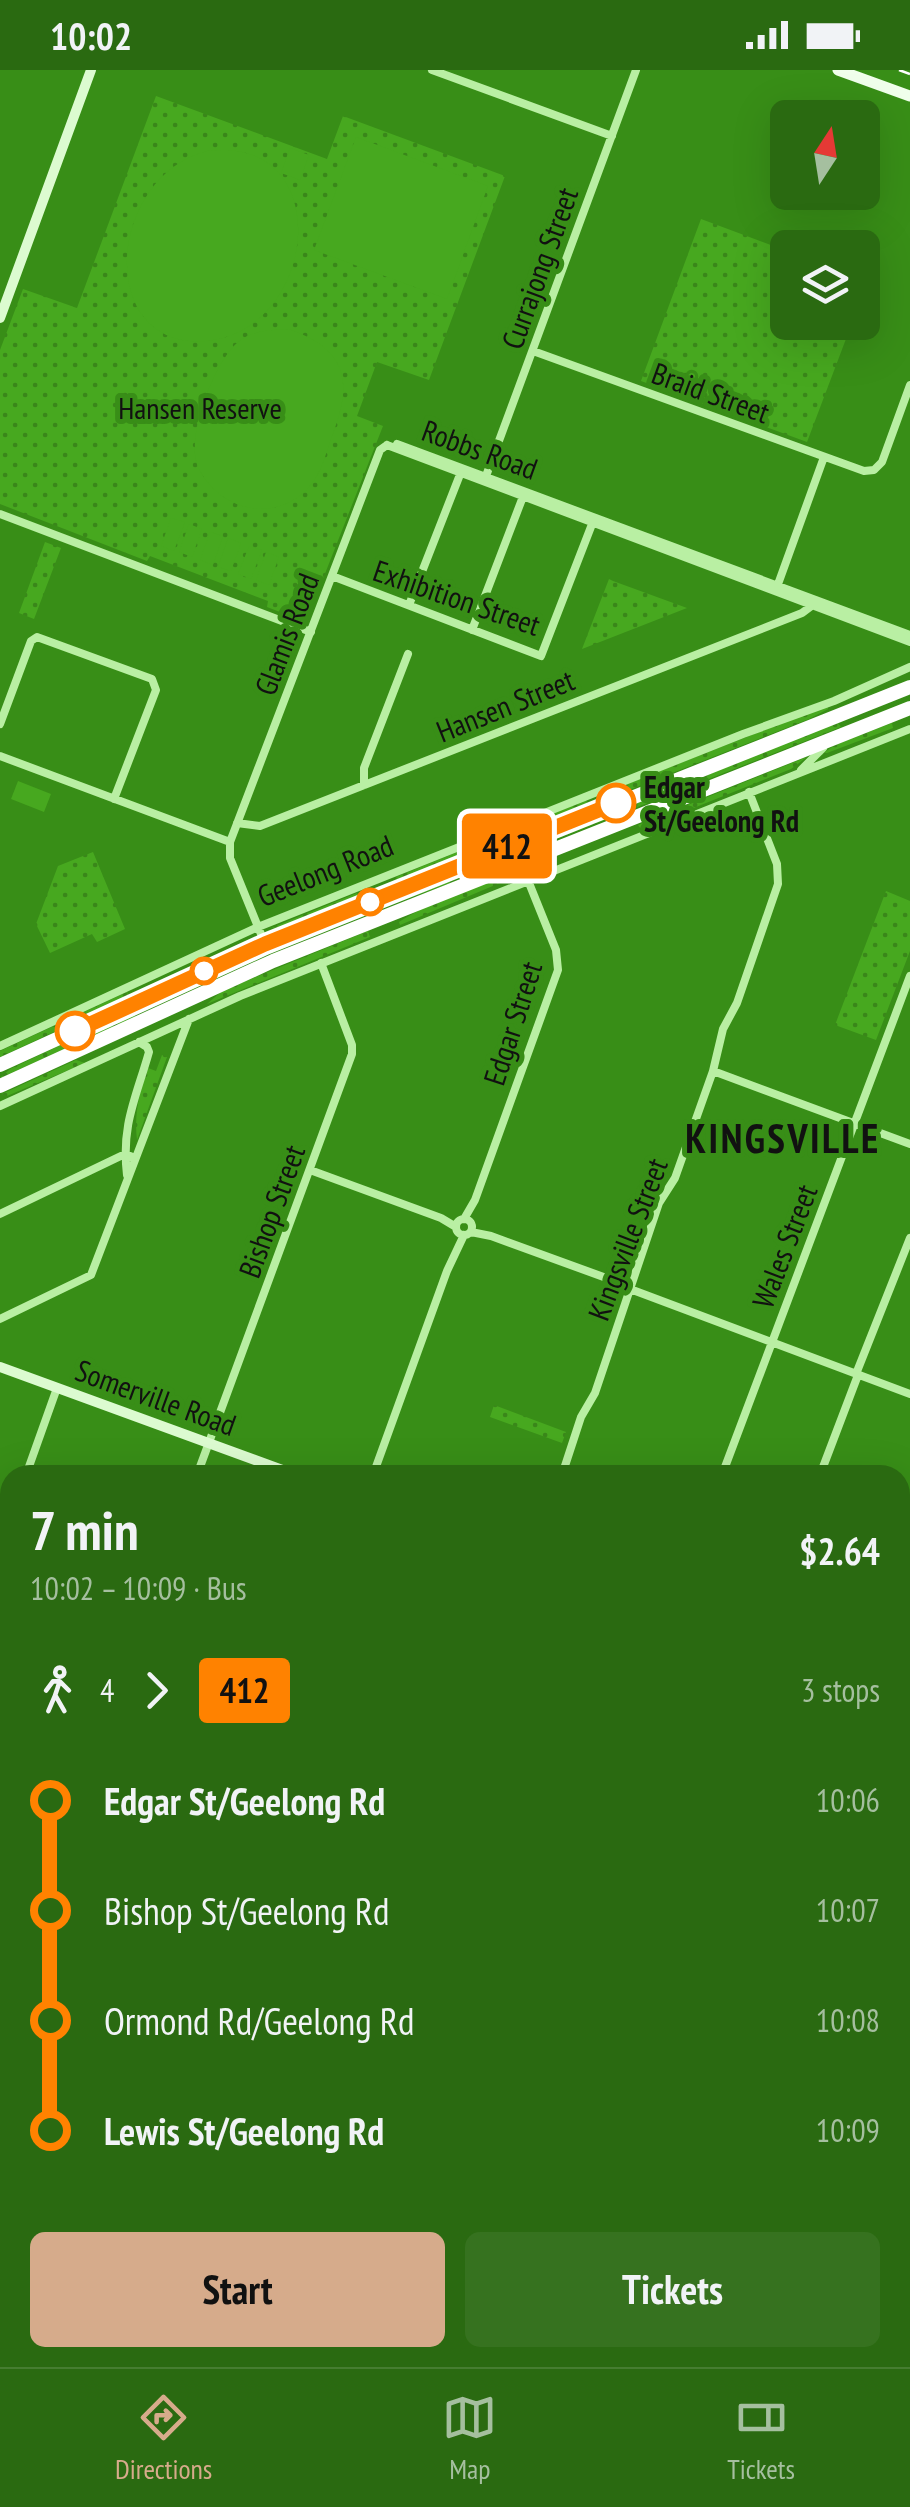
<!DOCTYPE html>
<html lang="en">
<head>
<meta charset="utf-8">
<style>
  :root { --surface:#2a6a11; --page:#36721f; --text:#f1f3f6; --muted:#a5bf9f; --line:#467d31; --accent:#d6ab8b }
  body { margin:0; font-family:"PT Sans Narrow",sans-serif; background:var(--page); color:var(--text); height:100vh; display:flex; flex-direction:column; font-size:38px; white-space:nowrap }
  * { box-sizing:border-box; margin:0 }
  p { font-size:32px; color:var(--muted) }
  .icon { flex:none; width:55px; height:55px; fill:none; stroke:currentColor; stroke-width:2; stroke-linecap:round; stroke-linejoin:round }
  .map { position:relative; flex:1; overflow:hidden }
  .sheet { position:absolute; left:0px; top:1395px; width:910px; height:902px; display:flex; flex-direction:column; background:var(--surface); border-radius:30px 30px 0 0; box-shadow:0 10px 40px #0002 }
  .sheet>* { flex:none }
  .badge { padding:0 20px; border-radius:8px; font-size:35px; line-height:65px }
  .needle { width:65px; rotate:12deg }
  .buttons { position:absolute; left:770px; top:30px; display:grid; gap:20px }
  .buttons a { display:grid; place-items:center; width:110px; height:110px; border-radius:15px; background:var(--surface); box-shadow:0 10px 40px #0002; font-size:50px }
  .map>.badge { position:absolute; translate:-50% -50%; box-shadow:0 0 0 5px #fff }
  .legs { display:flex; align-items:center; gap:15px; height:110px; padding:0 30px; font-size:32px }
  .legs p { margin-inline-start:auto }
  .head { display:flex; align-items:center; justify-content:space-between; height:170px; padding:0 30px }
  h1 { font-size:55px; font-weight:600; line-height:75px }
  .action { display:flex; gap:20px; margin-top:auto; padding:20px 30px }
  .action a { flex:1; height:115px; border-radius:15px; background:var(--accent); color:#111; font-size:40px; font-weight:600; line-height:115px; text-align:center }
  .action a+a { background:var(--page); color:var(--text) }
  ul { padding:0 30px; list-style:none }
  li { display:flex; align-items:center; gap:35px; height:110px; font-size:38px }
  li i { display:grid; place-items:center; width:15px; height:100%; margin:0 12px; background:currentColor }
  li i::after { content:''; width:25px; height:25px; margin:-12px; border:8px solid; border-radius:50%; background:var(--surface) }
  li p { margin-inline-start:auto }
  li:first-child i { background:linear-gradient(#0000 50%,currentColor 0) }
  li:last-child i { background:linear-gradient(currentColor 50%,#0000 0) }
  .status { display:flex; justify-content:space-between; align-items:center; height:70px; padding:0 50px; background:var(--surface); direction:ltr }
  .status svg { height:28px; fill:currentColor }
  .dock { display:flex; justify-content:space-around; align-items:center; height:140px; border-top:2px solid var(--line); background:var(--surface); font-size:28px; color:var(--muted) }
  .dock a { display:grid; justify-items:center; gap:5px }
  .dock .on { color:var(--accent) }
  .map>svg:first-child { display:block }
</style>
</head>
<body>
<div class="status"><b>10:02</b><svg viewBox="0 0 49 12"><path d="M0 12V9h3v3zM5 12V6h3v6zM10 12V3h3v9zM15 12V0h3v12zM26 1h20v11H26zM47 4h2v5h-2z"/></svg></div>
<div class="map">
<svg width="910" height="2297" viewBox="0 0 910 2297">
  <defs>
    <pattern id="grass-dots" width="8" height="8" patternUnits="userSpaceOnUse" patternTransform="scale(2.5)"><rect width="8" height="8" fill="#47a81f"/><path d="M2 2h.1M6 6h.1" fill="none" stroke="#3a871a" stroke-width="1.8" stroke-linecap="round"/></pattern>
  </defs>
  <rect width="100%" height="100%" fill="#388e17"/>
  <path fill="url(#grass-dots)" d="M156 26 327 89 343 46 505 106 429 310 377 292 357 346 383 356 306 552 267 537 268 531 150 486 147 491 0 434V280L23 219 77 238Z
    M701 149 787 181 788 252 852 253 807 372 641 311Z
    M45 472 61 478 34 549 19 543Z
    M609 509 613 511 687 538 582 579Z
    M828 635V639L809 649 629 720 627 714Z
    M892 653 893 658 819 686 835 675Z
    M834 654 838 653 841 657 528 780 544 770Z
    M807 687 791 699 641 759 638 755Z
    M586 730 588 735 580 740 405 810 398 811 396 807Z
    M93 782 125 859 97 872 92 864 50 883 36 854 58 796Z
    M514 807 400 855 399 852C426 835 482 809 514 807Z
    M449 810 450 813 353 849 352 846Z
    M886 821 910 831V881L876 970 835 955Z
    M357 823 359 826 352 831 289 856 271 858Z
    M368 861 370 867 207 934 222 921Z
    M127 922 129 927 0 987V981Z
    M135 940V947L0 1008 10 999Z
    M162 985 167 987 137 1070C134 1044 139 1023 148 998L156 1001Z
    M76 990 85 993 7 1026 2 1024Z
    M494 1335 566 1362 562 1373 490 1347Z
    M0 1612 10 1620V1740L0 1737Z
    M0 1754 10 1756V1877L0 1873Z
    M138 2288H297V2297H164Z"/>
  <path fill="#47a81f" d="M356 67 488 116 447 229 314 180Z
    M290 78 309 85 300 110 281 103Z
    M207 81C338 64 319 261 206 271 95 280 106 107 207 81Z
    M289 259C348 280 353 312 332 366 327 380 323 397 315 409 284 456 220 444 198 397 185 368 214 292 238 272 253 260 271 260 289 259Z
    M171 448 185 452 174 481 161 476Z
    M189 454 202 459 192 487 179 482Z
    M210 462 223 466 213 495 200 490Z
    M228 468 241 473 231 501 218 497Z
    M249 476 262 480 251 509 238 504Z
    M266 482 279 487 269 515 256 510Z
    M18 711 51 724 44 742 11 729Z"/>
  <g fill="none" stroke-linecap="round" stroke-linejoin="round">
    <path stroke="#b1f295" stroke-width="2.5" d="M0 1743 10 1746
      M303 2288V2297"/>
    <path stroke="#b9efa3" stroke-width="8" d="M432 0 612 66
      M533 281 864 401 874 400 882 392 910 315
      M397 374 910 565
      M387 375 910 572
      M486 406 636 0
      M0 444 311 562
      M332 506 541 586 594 449
      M777 517 824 387
      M409 535 461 402
      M472 560 524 424
      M0 654 31 571 37 567 152 609 156 620 114 729
      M0 686 230 772V788L265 874
      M801 700 823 678
      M364 715V698L408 584
      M237 753 260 756 802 543 818 531
      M230 772 380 380 387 375
      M0 976 258 857 743 664 834 631 910 597
      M713 1001 910 1074
      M0 1036 240 926 910 659
      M310 1100 441 1148 456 1157
      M127 1105C121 1055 136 1028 149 982L147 977 139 972
      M0 1144 125 1084 135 1088
      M456 1157a8 8 0 1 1 16 0a8 8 0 1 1-16 0Z
      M464 1149 475 1130 558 900 556 880 521 793
      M471 1162 491 1166 631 1217
      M630 1219 910 1324
      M0 1249 91 1205 189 949
      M856 1304 910 1168
      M26 1405 57 1318
      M197 1405 352 984V975L321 893
      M373 1405 447 1201 464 1165
      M562 1405 581 1347 595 1323 659 1133 675 1108 713 1001 723 959 737 933 778 814 777 794 749 722
      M722 1405 910 906
      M820 1405 858 1305
      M0 1431 10 1435
      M900 1457 910 1430
      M0 1475 10 1447
      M900 1728 910 1732
      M900 1860 910 1864
      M900 1938 910 1941
      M0 1976 10 1950
      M0 1981 10 1985
      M900 2077 910 2081
      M900 2182 910 2186
      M656 2288 682 2297
      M0 2292 10 2266
      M426 2293 438 2297
      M117 2297 121 2288
      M511 2297 514 2288"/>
    <path stroke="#dcfbd0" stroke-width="10" d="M0 248 91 0
      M0 1297 296 1405
      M900 1628 910 1631"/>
    <path stroke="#f0ffeb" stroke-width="11" d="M838 0 910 26
      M900 2252 910 2225
      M883 2297 887 2288"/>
    <path stroke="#fff" stroke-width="14" d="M0 995 265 874 910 617
      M0 1016 273 891 910 638"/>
    <path stroke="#fff" stroke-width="2.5" stroke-dasharray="18 8" stroke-linecap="butt" d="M899 0 910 4"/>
  </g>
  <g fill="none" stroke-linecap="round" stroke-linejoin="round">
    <g stroke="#fff" stroke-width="22">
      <path id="line-1" d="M75 961 265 874 616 733"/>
    </g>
    <use href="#line-1" stroke="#ff8200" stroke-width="15"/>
  </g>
  <g fill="#fff" stroke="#ff8200" stroke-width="5">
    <circle cx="616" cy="733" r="18"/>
    <circle cx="370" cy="832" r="12"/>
    <circle cx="204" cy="901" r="12"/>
    <circle cx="75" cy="961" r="18"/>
  </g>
  <g text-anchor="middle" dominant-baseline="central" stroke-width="10" stroke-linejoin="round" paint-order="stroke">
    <g font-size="30" fill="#111" stroke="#388e17">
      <text transform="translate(539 198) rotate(-70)">Currajong Street</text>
      <text transform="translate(711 322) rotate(20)">Braid Street</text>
      <text transform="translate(480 379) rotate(20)">Robbs Road</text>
      <text transform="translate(457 527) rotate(19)">Exhibition Street</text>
      <text transform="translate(286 564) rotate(-69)">Glamis Road</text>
      <text transform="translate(505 635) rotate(-22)">Hansen Street</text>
      <text transform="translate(325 800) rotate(-22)">Geelong Road</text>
      <text transform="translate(512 953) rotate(-72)">Edgar Street</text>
      <text transform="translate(271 1141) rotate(-70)">Bishop Street</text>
      <text transform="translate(627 1169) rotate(-69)">Kingsville Street</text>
      <text transform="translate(784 1176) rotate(-69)">Wales Street</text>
      <text transform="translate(156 1327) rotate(20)">Somerville Road</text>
    </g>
    <g font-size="30" fill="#111" stroke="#388e17">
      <text x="200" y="337">Hansen Reserve</text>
    </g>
    <g font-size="30" font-weight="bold" fill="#111" stroke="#388e17" text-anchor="start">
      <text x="644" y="716">Edgar<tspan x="644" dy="34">St/Geelong Rd</tspan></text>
    </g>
    <g font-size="40" font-weight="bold" letter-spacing="2.5" fill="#111" stroke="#388e17">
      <text x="783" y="1068">KINGSVILLE</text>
    </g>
  </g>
</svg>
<div class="buttons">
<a><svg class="needle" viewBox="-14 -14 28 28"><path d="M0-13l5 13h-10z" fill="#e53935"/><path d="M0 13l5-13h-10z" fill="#a5bf9f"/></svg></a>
<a><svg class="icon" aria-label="layers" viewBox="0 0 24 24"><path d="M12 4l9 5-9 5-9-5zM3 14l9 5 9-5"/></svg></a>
</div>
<b class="badge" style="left:507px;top:776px;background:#ff8200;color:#111">412</b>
<section class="sheet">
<div class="head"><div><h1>7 min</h1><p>10:02 – 10:09 · Bus</p></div><b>$2.64</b></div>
<div class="legs"><svg class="icon" aria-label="walk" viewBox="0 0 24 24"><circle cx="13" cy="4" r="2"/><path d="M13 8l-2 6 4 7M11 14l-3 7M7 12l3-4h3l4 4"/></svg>4<svg class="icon" aria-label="forward" viewBox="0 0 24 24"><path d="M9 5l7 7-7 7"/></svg><b class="badge" style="background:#ff8200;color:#111">412</b><p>3 stops</p></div>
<ul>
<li><i style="color:#ff8200"></i><b>Edgar St/Geelong Rd</b><p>10:06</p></li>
<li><i style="color:#ff8200"></i><span>Bishop St/Geelong Rd</span><p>10:07</p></li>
<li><i style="color:#ff8200"></i><span>Ormond Rd/Geelong Rd</span><p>10:08</p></li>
<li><i style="color:#ff8200"></i><b>Lewis St/Geelong Rd</b><p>10:09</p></li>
</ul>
<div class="action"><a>Start</a><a>Tickets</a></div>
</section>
</div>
<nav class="dock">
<a class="on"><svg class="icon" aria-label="directions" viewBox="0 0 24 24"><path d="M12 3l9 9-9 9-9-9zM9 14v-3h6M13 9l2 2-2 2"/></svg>Directions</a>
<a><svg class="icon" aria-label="map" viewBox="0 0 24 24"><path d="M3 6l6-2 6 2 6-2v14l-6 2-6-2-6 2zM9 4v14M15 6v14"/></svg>Map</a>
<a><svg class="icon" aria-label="tickets" viewBox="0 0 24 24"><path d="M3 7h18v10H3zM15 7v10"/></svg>Tickets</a>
</nav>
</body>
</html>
